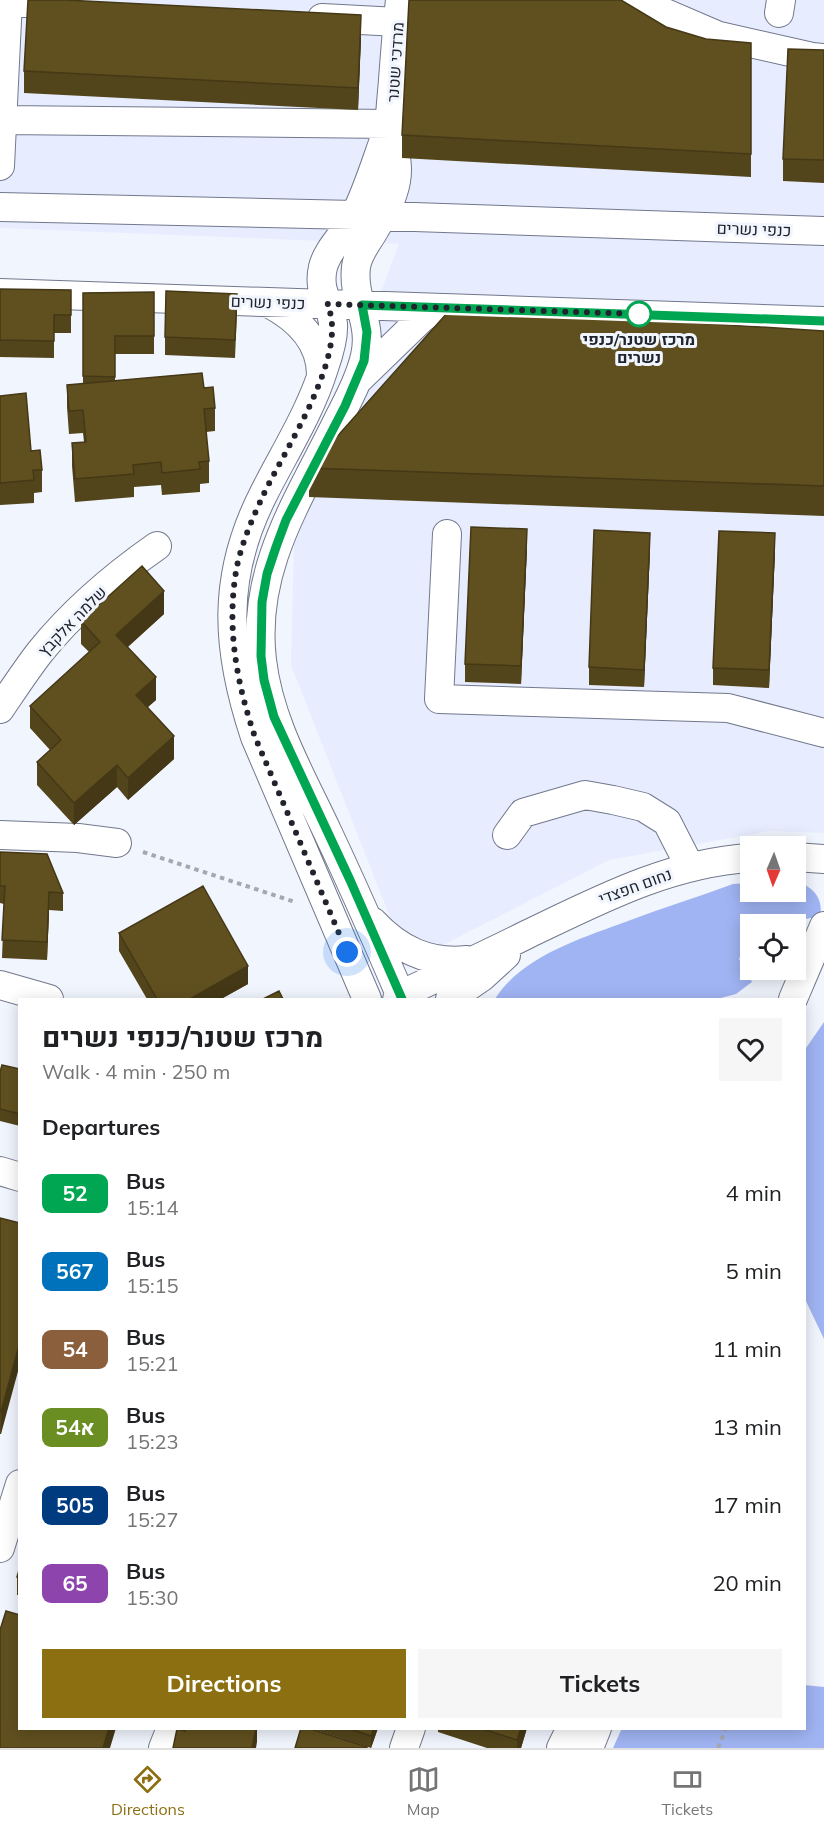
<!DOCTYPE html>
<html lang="en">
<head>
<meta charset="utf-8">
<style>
  :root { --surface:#fff; --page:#f6f6f6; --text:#202124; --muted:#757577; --line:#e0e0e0; --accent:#8b6f10 }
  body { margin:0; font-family:Mulish,Heebo,sans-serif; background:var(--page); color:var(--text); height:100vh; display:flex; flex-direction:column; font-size:22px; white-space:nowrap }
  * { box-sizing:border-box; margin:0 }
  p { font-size:20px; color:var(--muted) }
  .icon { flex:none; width:33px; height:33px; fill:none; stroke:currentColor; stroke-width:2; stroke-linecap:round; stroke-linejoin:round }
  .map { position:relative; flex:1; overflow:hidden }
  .panel { position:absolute; left:18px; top:998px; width:788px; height:732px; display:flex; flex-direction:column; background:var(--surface); border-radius:0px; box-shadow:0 3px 15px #0003 }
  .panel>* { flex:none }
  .badge { padding:0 12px; border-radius:9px; font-size:21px; line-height:39px }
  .needle { width:39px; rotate:182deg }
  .fabs { position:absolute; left:740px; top:836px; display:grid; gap:12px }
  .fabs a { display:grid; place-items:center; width:66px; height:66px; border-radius:0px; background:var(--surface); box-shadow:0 3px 15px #0003; font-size:30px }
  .you { position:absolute; width:30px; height:30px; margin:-15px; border:4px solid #fff; border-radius:50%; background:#1a73e8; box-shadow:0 0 0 9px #1a73e833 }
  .map>.badge { position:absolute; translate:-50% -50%; box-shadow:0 0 0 3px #fff }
  h2 { padding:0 24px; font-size:22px; line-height:54px }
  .round { display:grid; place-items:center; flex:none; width:63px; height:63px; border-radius:0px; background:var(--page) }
  .overview { display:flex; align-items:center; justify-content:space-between; height:102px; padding:0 24px }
  h1 { font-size:28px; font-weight:700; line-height:45px }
  .primary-button { display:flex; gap:12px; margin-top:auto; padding:12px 24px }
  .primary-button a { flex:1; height:69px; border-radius:0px; background:var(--accent); color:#fff; font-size:24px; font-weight:700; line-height:69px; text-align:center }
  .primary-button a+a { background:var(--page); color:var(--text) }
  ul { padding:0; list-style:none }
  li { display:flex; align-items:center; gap:18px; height:78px; padding:0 24px }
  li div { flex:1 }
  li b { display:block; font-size:22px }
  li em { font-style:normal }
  li .badge { min-width:66px; font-weight:700; text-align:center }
  .menu { display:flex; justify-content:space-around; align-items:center; height:84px; border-top:2px solid var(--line); background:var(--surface); font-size:16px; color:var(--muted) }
  .menu a { display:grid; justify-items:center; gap:3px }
  .menu .on { color:var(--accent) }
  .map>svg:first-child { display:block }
</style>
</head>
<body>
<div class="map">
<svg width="824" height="1748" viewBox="0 0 824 1748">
  <rect width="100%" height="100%" fill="#f1f5fe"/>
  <path fill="#e7edff" d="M0 0H824V833L769 831 609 860 408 963 291 665 294 543 339 404 399 244 0 228Z"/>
  <path fill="#a0b4f3" d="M795 882C812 885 824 898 820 916L806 919 795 926V924H750V943L744 948 739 959 752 982 736 994 717 999H495C522 956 582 938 628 921 662 908 698 897 733 884L750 883V891H795Z
    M824 1022V1339L804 1297V1051Z
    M804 1685 824 1687V1748H613L622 1728H804Z"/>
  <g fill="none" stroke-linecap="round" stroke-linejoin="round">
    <g stroke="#72788c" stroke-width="30">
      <path id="minor" d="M400 0C397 27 395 53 393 80 392 94 390 108 390 122 391 142 400 161 396 181 393 198 384 215 375 229 368 242 358 252 356 267 352 299 373 322 365 356 360 378 348 400 338 420 300 498 251 568 262 660 269 722 302 777 328 833 354 888 378 943 402 999
        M635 0 719 36 812 57 824 58
        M8 2 66 5
        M779 13 781 0
        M322 18 398 22 421 0
        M2 120 390 124
        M0 166 8 0
        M0 207 355 215 824 231
        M0 293 824 321
        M268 303C297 318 321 340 321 375
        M358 380 422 318 436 308
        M447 534 439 699 728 708 824 733
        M0 709C13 690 26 670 40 652 73 611 114 576 157 546
        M0 835 78 838 117 843
        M507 835 523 813 585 795 613 800 643 807 667 822 690 867
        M795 857 824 859
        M373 922C399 950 429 964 467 960
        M0 985 49 999
        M367 999 255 737C226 650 221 578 263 495 284 453 310 413 324 368 329 354 334 338 333 324 331 302 317 293 323 267 328 248 345 234 354 217 369 188 378 154 390 124
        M397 999 400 995C443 975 486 955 528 934 599 900 669 863 750 858
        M450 999 482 977 506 955
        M793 999 824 926
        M0 1171 20 1177
        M0 1548 20 1484
        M163 1748 171 1728
        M404 1748 411 1728
        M561 1748 571 1728
        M589 1748 597 1728"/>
    </g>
    <path stroke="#a4a8b0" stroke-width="4" stroke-dasharray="4.5 4.5" stroke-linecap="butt" d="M143 852 295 902
      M718 1748 726 1728"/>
    <use href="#minor" stroke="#fff" stroke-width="28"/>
  </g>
  <path fill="#53451b" d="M361 38 358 110 24 93V71Z
    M824 50V183L783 181V159Z
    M402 135 751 154V177L402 158Z
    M0 289 71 290V333H54V358L0 357Z
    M154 292V354H115V381L204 388 215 408V431L206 432 209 461V483L200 484V492L162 495 161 485 134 487V497L75 502 72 466V443L84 442 83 433 69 434 67 407V385L83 384V293Z
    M237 311 235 358 165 355V337Z
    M824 331V516L309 497V468Z
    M0 396 42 470V492L34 493V503L0 505Z
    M527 547 521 684 465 682V664Z
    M650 550 644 687 589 685V667Z
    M775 551 769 688 713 685V668Z
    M164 614 128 647 156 700 148 707 174 759 128 800 117 787 74 825 37 785V762L50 750 30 728V706L89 652 81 644V621Z
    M0 852 63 893V911L49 910 47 960 2 958 4 904 0 903Z
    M119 933 248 984 221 999H147L119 951Z
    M20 1069V1126L0 1121V1072Z
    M0 1218 20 1223 1 1434H0Z
    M20 1567V1595H17V1577Z
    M310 1728H378L371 1748Z
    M438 1728H527L521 1748H487L438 1732Z"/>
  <path fill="#443816" d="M361 15V38L358 110V88Z
    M527 529V547L521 684V666Z
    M650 533V550L644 687V670Z
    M775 533V551L769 688V670Z
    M164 591V614L116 657V635Z
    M156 677V700L136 717V695Z
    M174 736V759L128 800V778Z
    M117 765V787L74 825V803Z
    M49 892V910L47 960V942Z
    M248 966V984L221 999H190Z
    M20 1342V1364L1 1434V1412Z
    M109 1728H116L110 1748H103Z
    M256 1728H257V1742L256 1748H252Z
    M374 1728H378L371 1748V1736Z
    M521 1728H527L521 1748H517V1740Z"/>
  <path fill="#61501f" stroke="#443816" stroke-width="1.5" d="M28 0H65L361 15 358 88 24 71Z
    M409 0H621L666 27 706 39 751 43V154L402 135Z
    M788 49 824 50V160L783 159Z
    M0 289 71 290V315H54V341L0 340Z
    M166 291 237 294 235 340 165 337Z
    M154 292V336H115V377L83 376V293Z
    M448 312 666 321 824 331V486L309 468Z
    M202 373 204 388 213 387 215 408 204 409 209 461 199 462 200 469 162 473 161 462 133 465 134 474 75 479 72 443 86 442 83 410 69 411 67 385Z
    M26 393 31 451 40 450 42 470H33L34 480 0 483V396Z
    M471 527 527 529 521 666 465 664Z
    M594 530 650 533 644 670 589 667Z
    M719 531 775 533 769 670 713 668Z
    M142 566 164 591 116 635 156 677 136 695 174 736 128 778 117 765 74 803 37 762 61 740 30 706 100 642 81 621Z
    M0 852 47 854 63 893 49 892 47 942 2 940 5 886H0Z
    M203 886 248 966 190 999H157L119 933Z
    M279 991 283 999H263Z
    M2 1065 20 1069V1114L0 1109V1072Z
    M0 1218 20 1223V1342L1 1412H0Z
    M20 1567V1578L17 1577Z
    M6 1611 20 1615V1728H109L103 1748H0V1630Z
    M185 1728H256L252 1748H173L177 1729 185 1731Z
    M301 1728H308L367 1747V1748H295Z
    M347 1728H374L371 1736Z
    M480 1728H521L517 1740Z"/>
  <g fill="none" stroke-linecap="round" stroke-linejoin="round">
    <g stroke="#fff" stroke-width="14">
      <path id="line" d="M402 999 350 880 274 717 264 680 261 656 262 602 267 574 276 547 286 520 345 406 364 361 367 332 362 305 824 321"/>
    </g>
    <use href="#line" stroke="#00a651" stroke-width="9"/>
    <path stroke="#21242c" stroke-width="6" stroke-dasharray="0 10.8" d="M347 952 255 737C236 681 226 625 237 566 242 543 252 519 262 498 283 451 351 354 327 304L639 314"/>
  </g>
  <circle fill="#fff" stroke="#00a651" stroke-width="3" cx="639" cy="314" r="12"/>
  <g text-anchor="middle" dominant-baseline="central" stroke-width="6" stroke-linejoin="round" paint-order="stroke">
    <g font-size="16" fill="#21242c" stroke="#f1f5fe">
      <text transform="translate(395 62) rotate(-86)">מרדכי שטנר</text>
      <text transform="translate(754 229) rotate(2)">כנפי נשרים</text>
      <text transform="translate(268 302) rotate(2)">כנפי נשרים</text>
      <text transform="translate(72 621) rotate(-46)">שלמה אלקבץ</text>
      <text transform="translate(635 886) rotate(-20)">נחום חפצדי</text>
    </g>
    <g font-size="16" font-weight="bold" fill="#21242c" stroke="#f1f5fe">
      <text x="639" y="339">מרכז שטנר/כנפי<tspan x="639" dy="18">נשרים</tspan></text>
    </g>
  </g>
</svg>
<div class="fabs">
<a><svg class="needle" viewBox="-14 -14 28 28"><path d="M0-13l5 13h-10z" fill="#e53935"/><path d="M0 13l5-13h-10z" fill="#757577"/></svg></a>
<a><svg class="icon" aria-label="locate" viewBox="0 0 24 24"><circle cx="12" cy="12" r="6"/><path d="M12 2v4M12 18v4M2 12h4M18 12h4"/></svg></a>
</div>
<div class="you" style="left:347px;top:952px"></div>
<section class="panel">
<div class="overview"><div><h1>מרכז שטנר/כנפי נשרים</h1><p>Walk · 4 min · 250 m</p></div><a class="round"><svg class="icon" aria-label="heart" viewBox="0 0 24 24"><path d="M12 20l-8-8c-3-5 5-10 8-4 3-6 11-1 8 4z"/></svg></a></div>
<h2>Departures</h2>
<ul>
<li><span class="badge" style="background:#00a651;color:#fff">52</span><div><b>Bus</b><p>15:14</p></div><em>4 min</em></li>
<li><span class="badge" style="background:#0072bc;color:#fff">567</span><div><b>Bus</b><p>15:15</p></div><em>5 min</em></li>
<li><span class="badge" style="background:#8b5e3c;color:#fff">54</span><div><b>Bus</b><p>15:21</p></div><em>11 min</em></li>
<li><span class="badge" style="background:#6b8e23;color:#fff">54א</span><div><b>Bus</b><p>15:23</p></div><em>13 min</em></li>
<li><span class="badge" style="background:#003b80;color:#fff">505</span><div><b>Bus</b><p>15:27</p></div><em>17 min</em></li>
<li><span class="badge" style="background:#8e44ad;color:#fff">65</span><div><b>Bus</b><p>15:30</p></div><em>20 min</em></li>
</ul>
<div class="primary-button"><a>Directions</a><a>Tickets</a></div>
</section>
</div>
<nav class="menu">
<a class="on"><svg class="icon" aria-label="directions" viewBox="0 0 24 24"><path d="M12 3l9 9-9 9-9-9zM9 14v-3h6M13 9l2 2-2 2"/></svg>Directions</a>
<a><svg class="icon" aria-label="map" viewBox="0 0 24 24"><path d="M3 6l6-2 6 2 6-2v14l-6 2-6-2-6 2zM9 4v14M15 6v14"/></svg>Map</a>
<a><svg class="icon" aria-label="tickets" viewBox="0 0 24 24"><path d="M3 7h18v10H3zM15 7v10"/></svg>Tickets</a>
</nav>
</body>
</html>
